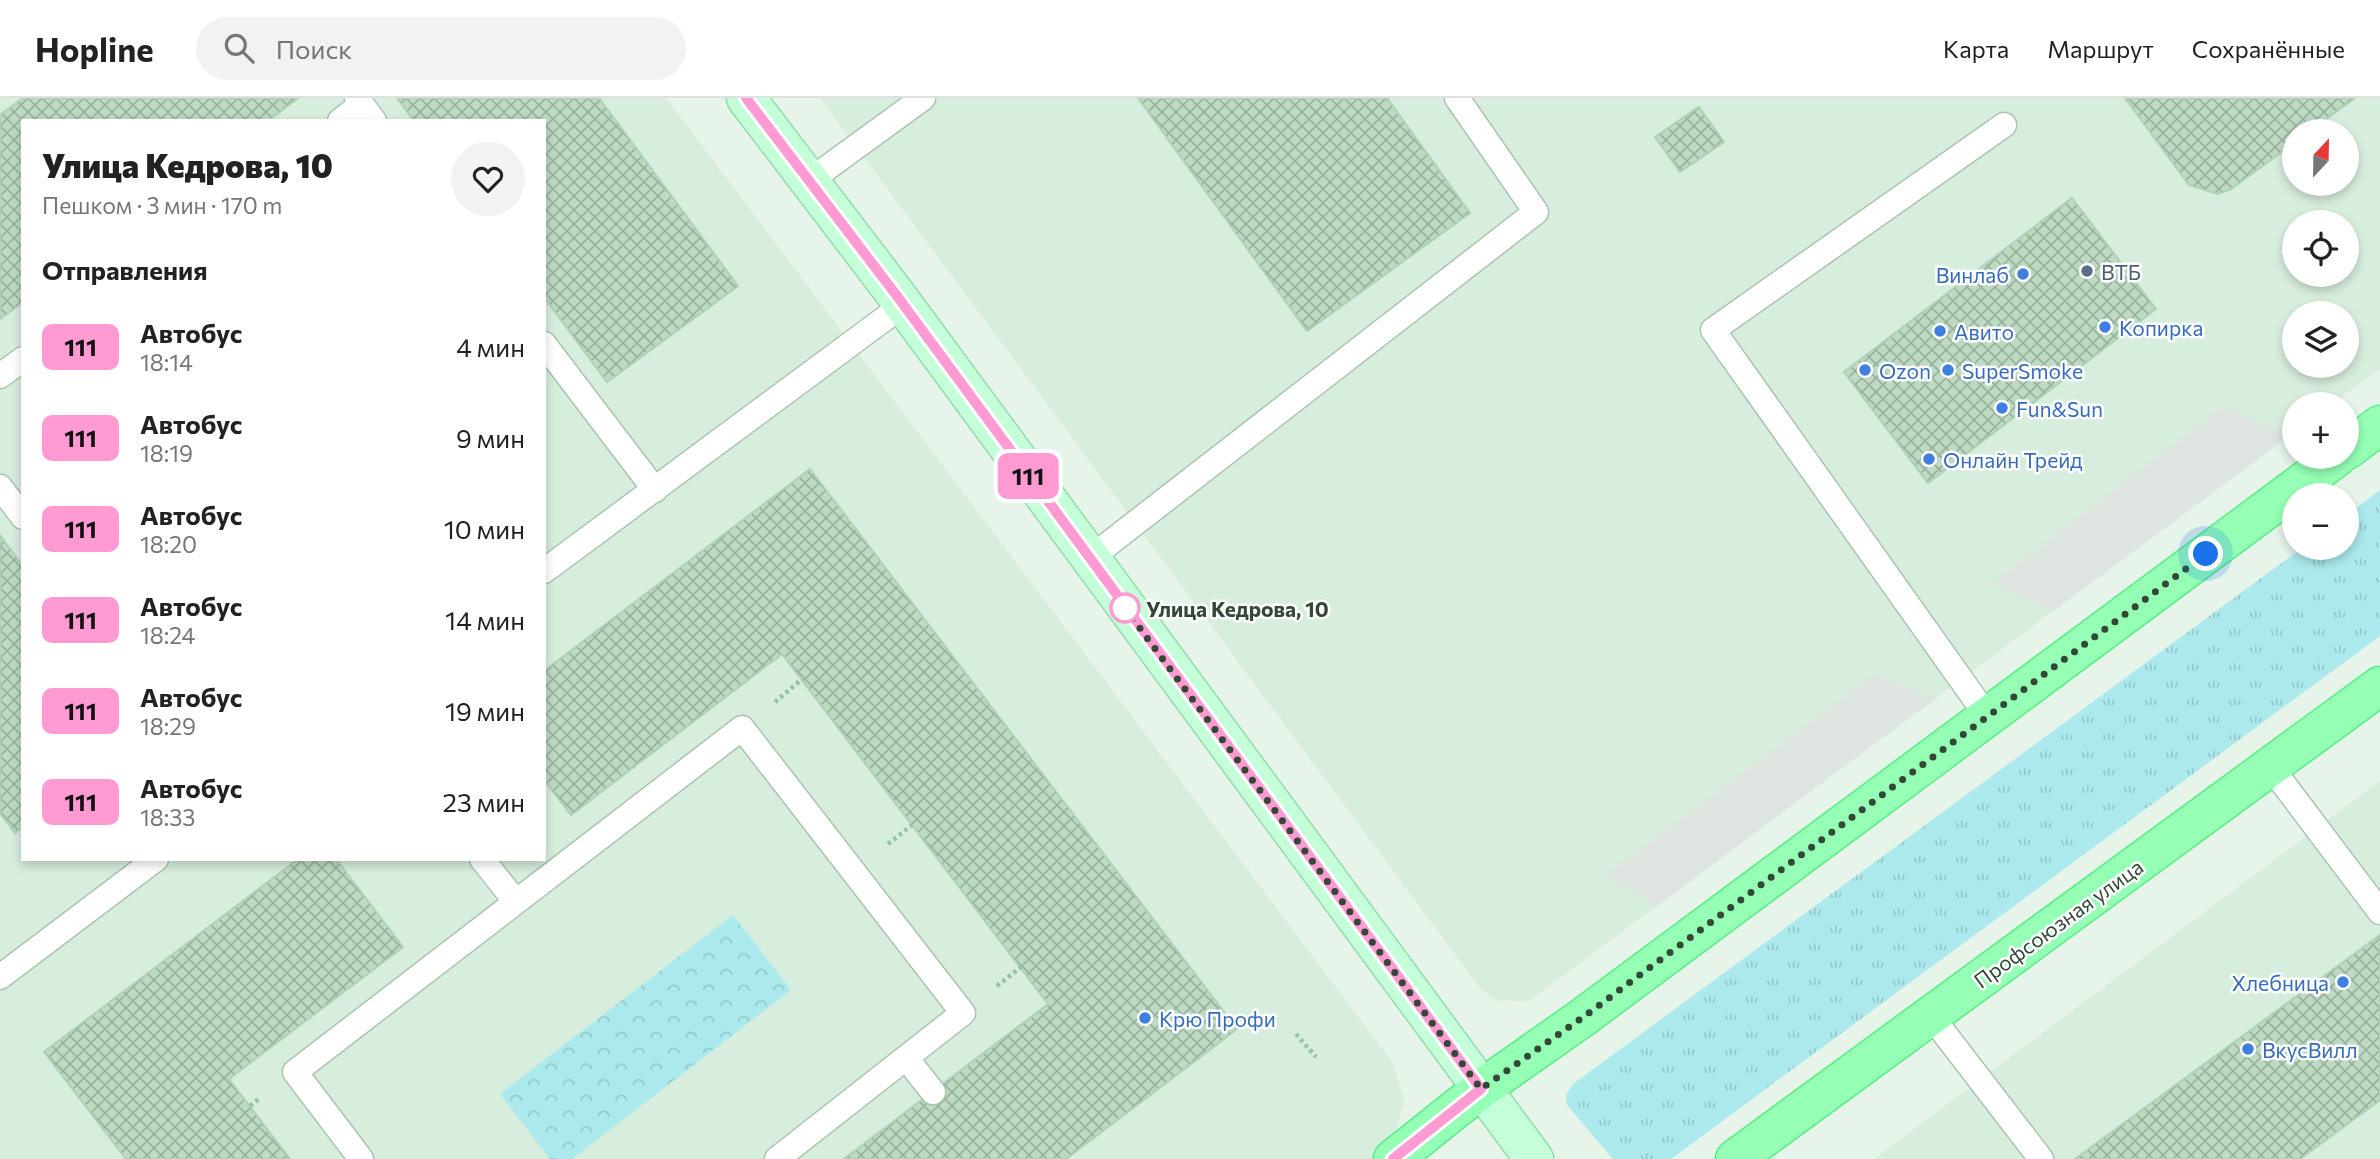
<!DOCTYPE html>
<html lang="ru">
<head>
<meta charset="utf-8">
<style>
  :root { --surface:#fff; --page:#f2f2f2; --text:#222; --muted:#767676; --line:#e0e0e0 }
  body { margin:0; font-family:Commissioner,sans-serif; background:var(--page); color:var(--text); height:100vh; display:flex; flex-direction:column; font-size:26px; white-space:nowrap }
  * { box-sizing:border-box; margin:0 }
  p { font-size:23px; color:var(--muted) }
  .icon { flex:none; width:38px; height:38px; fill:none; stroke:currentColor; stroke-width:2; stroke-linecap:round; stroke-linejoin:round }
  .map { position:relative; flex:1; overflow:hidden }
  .drawer { position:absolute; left:21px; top:21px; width:525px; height:742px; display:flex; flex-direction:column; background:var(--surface); border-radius:0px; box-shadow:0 4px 10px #0003 }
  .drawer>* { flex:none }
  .badge { padding:0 14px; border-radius:10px; font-size:24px; line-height:46px }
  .needle { width:46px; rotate:22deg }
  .fabs { position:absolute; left:2282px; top:21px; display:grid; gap:14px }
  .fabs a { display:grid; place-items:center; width:77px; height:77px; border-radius:50%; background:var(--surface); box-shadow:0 4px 10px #0003; font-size:35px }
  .you { position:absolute; width:35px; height:35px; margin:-18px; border:5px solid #fff; border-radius:50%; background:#1a73e8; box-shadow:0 0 0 10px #1a73e833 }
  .map>.badge { position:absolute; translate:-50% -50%; box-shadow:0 0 0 4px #fff }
  h2 { padding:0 21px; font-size:26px; line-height:63px }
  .round { display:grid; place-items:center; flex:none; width:74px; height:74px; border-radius:37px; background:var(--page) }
  .head { display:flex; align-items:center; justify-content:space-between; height:119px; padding:0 21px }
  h1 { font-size:33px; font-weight:800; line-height:52px }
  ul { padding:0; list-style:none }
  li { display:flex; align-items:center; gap:21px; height:91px; padding:0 21px }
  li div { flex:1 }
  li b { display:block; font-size:26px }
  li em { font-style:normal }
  li .badge { min-width:77px; font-weight:700; text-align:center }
  header { display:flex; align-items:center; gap:42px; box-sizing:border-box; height:98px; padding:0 35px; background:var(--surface); border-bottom:2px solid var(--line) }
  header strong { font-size:33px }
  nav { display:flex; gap:38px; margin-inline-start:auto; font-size:24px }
  .search { width:490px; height:63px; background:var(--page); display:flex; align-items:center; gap:18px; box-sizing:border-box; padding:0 24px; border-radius:38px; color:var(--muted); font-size:26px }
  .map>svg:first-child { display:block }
</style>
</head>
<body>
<header>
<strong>Hopline</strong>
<div class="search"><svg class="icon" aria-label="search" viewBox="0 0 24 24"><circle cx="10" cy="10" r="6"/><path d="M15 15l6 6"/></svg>Поиск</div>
<nav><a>Карта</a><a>Маршрут</a><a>Сохранённые</a></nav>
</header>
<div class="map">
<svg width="2380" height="1061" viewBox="0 0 2380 1061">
  <defs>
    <pattern id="grass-tufts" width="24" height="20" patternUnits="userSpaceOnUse" patternTransform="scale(1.75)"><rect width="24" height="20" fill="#abe9ec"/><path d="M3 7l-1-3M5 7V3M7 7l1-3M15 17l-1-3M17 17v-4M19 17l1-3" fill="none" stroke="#94c9cb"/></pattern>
    <pattern id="park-crowns" width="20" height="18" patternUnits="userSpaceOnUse" patternTransform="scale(1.75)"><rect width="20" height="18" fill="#abe9ec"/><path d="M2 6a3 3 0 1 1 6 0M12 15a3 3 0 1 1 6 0" fill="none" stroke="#94c9cb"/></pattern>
    <pattern id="building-cross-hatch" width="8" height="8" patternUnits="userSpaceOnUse" patternTransform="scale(1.75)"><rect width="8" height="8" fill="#bddac3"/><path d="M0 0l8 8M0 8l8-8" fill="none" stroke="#9ab39f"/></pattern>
  </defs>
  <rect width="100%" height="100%" fill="#e6f4ea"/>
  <path fill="#d7eddd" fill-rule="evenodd" d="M0 0H666L1393 965 1404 1002 1393 1048 1375 1061H0ZM23 23H544V761H23Z
    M820 0H2380V271L2332 306H2294V334L1529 903 1496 902 1480 890ZM2294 33H2347V86H2294ZM2294 124H2347V177H2294ZM2294 215H2347V268H2294Z
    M2380 683V1061H1874L2317 730Z"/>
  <path fill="url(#grass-tufts)" d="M2380 392V538L1671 1061H1613L1567 1007 1566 997 1573 986 2302 450H2347V417Z"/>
  <path fill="url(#park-crowns)" d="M733 817 791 892 572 1061H550L500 996Z"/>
  <path fill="#dee5e0" d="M2223 309 2290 337 2054 513 1991 486Z
    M1874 577 1936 600 1657 808 1606 777Z"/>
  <path fill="url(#building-cross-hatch)" stroke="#add2b4" stroke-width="2" d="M23 0H298L268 23H23V204L0 221V17Z
    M397 0H599L738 188 607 284 544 199V23H414Z
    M1138 0H1387L1470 115 1307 233Z
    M2125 0H2355L2310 33H2294V45L2231 91 2218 96 2189 87Z
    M1699 9 1724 44 1680 74 1655 39Z
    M2072 100 2156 211 1928 385 1844 274Z
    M810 371 1237 931 1066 1061H844L1048 906 782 556 571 717 544 682V573Z
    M0 437 23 468V729L15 735 0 715Z
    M298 761H336L403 849 229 981 290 1061H126L44 954Z
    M2380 837V1002L2300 1061H2075Z"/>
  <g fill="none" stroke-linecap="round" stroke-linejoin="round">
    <g stroke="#aac4b1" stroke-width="27">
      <path id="lane" d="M357 0 374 23
        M340 23 362 6
        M809 83 923 0
        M544 246 655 392
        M0 278 23 261
        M0 389 23 419
        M1089 461 1536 114 1457 0
        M544 473 903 207
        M1987 618 1713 232 2004 27
        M2270 668 2380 814
        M482 761 516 804
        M0 879 156 761
        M1931 918 2041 1061
        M906 960 933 994
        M361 1061 295 974 742 630 963 915 777 1061"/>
    </g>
    <g stroke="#93dcac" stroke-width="41">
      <path id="secondary" d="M746 0 897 198 1534 1061"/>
    </g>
    <g stroke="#5aee86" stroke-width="41">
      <path id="primary" d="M2347 352 2380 327
        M1393 1061 1481 991 1582 920 2337 359
        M1735 1061 2380 588"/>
    </g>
    <path stroke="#97c4a2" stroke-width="4.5" stroke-dasharray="3.5 3.5" stroke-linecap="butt" d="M775 604 801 582
      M888 746 912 727
      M997 888 1021 869
      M1296 936 1316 959
      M250 1008 260 1000"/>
    <use href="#lane" stroke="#fff" stroke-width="24"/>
    <use href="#secondary" stroke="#c5ffda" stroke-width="38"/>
    <use href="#primary" stroke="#94ffb5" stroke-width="38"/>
  </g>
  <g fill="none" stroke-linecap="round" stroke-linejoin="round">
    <g stroke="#fff" stroke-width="16">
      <path id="line" d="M746 0 897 198 1481 991 1393 1061"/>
    </g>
    <use href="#line" stroke="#ff9ad2" stroke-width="10"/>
    <path stroke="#344838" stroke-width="7" stroke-dasharray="0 12.6" d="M1125 510 1481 991 1582 920 2206 456"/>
  </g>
  <circle fill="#5c6f8a" stroke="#fff" stroke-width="2.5" cx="2087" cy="173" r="7"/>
  <g fill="#3f7fe0" stroke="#fff" stroke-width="2.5">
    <circle cx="2023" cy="176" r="7"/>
    <circle cx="2105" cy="229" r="7"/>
    <circle cx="1940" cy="233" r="7"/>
    <circle cx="1865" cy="272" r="7"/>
    <circle cx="1948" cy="272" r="7"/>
    <circle cx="2002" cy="310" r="7"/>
    <circle cx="1929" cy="361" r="7"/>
    <circle cx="2343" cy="884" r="7"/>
    <circle cx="1145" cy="920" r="7"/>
    <circle cx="2248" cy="951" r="7"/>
  </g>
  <circle fill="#fff" stroke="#ff9ad2" stroke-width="3.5" cx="1125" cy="510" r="14"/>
  <g text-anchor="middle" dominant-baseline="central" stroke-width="5" stroke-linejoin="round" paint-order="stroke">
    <g font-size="21" fill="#4e5e75" stroke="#fff" text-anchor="start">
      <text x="2101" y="173">ВТБ</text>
    </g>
    <g font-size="21" fill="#366cbe" stroke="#fff" text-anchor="start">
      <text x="2009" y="176" text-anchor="end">Винлаб</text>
      <text x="2119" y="229">Копирка</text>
      <text x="1954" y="233">Авито</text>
      <text x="1879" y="272">Ozon</text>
      <text x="1962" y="272">SuperSmoke</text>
      <text x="2016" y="310">Fun&amp;Sun</text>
      <text x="1943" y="361">Онлайн Трейд</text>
      <text x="2329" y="884" text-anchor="end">Хлебница</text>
      <text x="1159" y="920">Крю Профи</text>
      <text x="2262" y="951">ВкусВилл</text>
    </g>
    <g font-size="21" font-weight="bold" fill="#344838" stroke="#fff" text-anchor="start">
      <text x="1146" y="510">Улица Кедрова, 10</text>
    </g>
    <g font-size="21" fill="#344838" stroke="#fff">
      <text transform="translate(2058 825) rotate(-36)">Профсоюзная улица</text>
    </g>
  </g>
</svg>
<div class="fabs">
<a><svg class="needle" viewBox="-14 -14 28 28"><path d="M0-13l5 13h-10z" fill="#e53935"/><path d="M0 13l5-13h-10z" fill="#767676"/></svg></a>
<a><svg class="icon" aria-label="locate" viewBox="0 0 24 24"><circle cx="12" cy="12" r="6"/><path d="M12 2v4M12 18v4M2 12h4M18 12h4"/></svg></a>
<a><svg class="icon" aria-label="layers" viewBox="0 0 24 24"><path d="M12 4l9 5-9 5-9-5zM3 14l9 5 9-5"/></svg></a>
<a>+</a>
<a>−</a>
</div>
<div class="you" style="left:2206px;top:456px"></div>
<b class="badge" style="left:1028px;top:378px;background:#ff9ad2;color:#111">111</b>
<section class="drawer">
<div class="head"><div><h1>Улица Кедрова, 10</h1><p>Пешком · 3 мин · 170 m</p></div><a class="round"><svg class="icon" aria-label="heart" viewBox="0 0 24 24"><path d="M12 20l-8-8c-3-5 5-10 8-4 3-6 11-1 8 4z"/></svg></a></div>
<h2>Отправления</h2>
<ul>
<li><span class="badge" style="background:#ff9ad2;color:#111">111</span><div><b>Автобус</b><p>18:14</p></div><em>4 мин</em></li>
<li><span class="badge" style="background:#ff9ad2;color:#111">111</span><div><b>Автобус</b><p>18:19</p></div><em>9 мин</em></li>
<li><span class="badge" style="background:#ff9ad2;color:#111">111</span><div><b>Автобус</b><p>18:20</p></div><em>10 мин</em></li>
<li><span class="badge" style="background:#ff9ad2;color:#111">111</span><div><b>Автобус</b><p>18:24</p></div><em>14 мин</em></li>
<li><span class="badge" style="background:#ff9ad2;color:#111">111</span><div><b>Автобус</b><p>18:29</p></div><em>19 мин</em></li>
<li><span class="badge" style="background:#ff9ad2;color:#111">111</span><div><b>Автобус</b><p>18:33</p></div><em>23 мин</em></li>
</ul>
</section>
</div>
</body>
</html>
